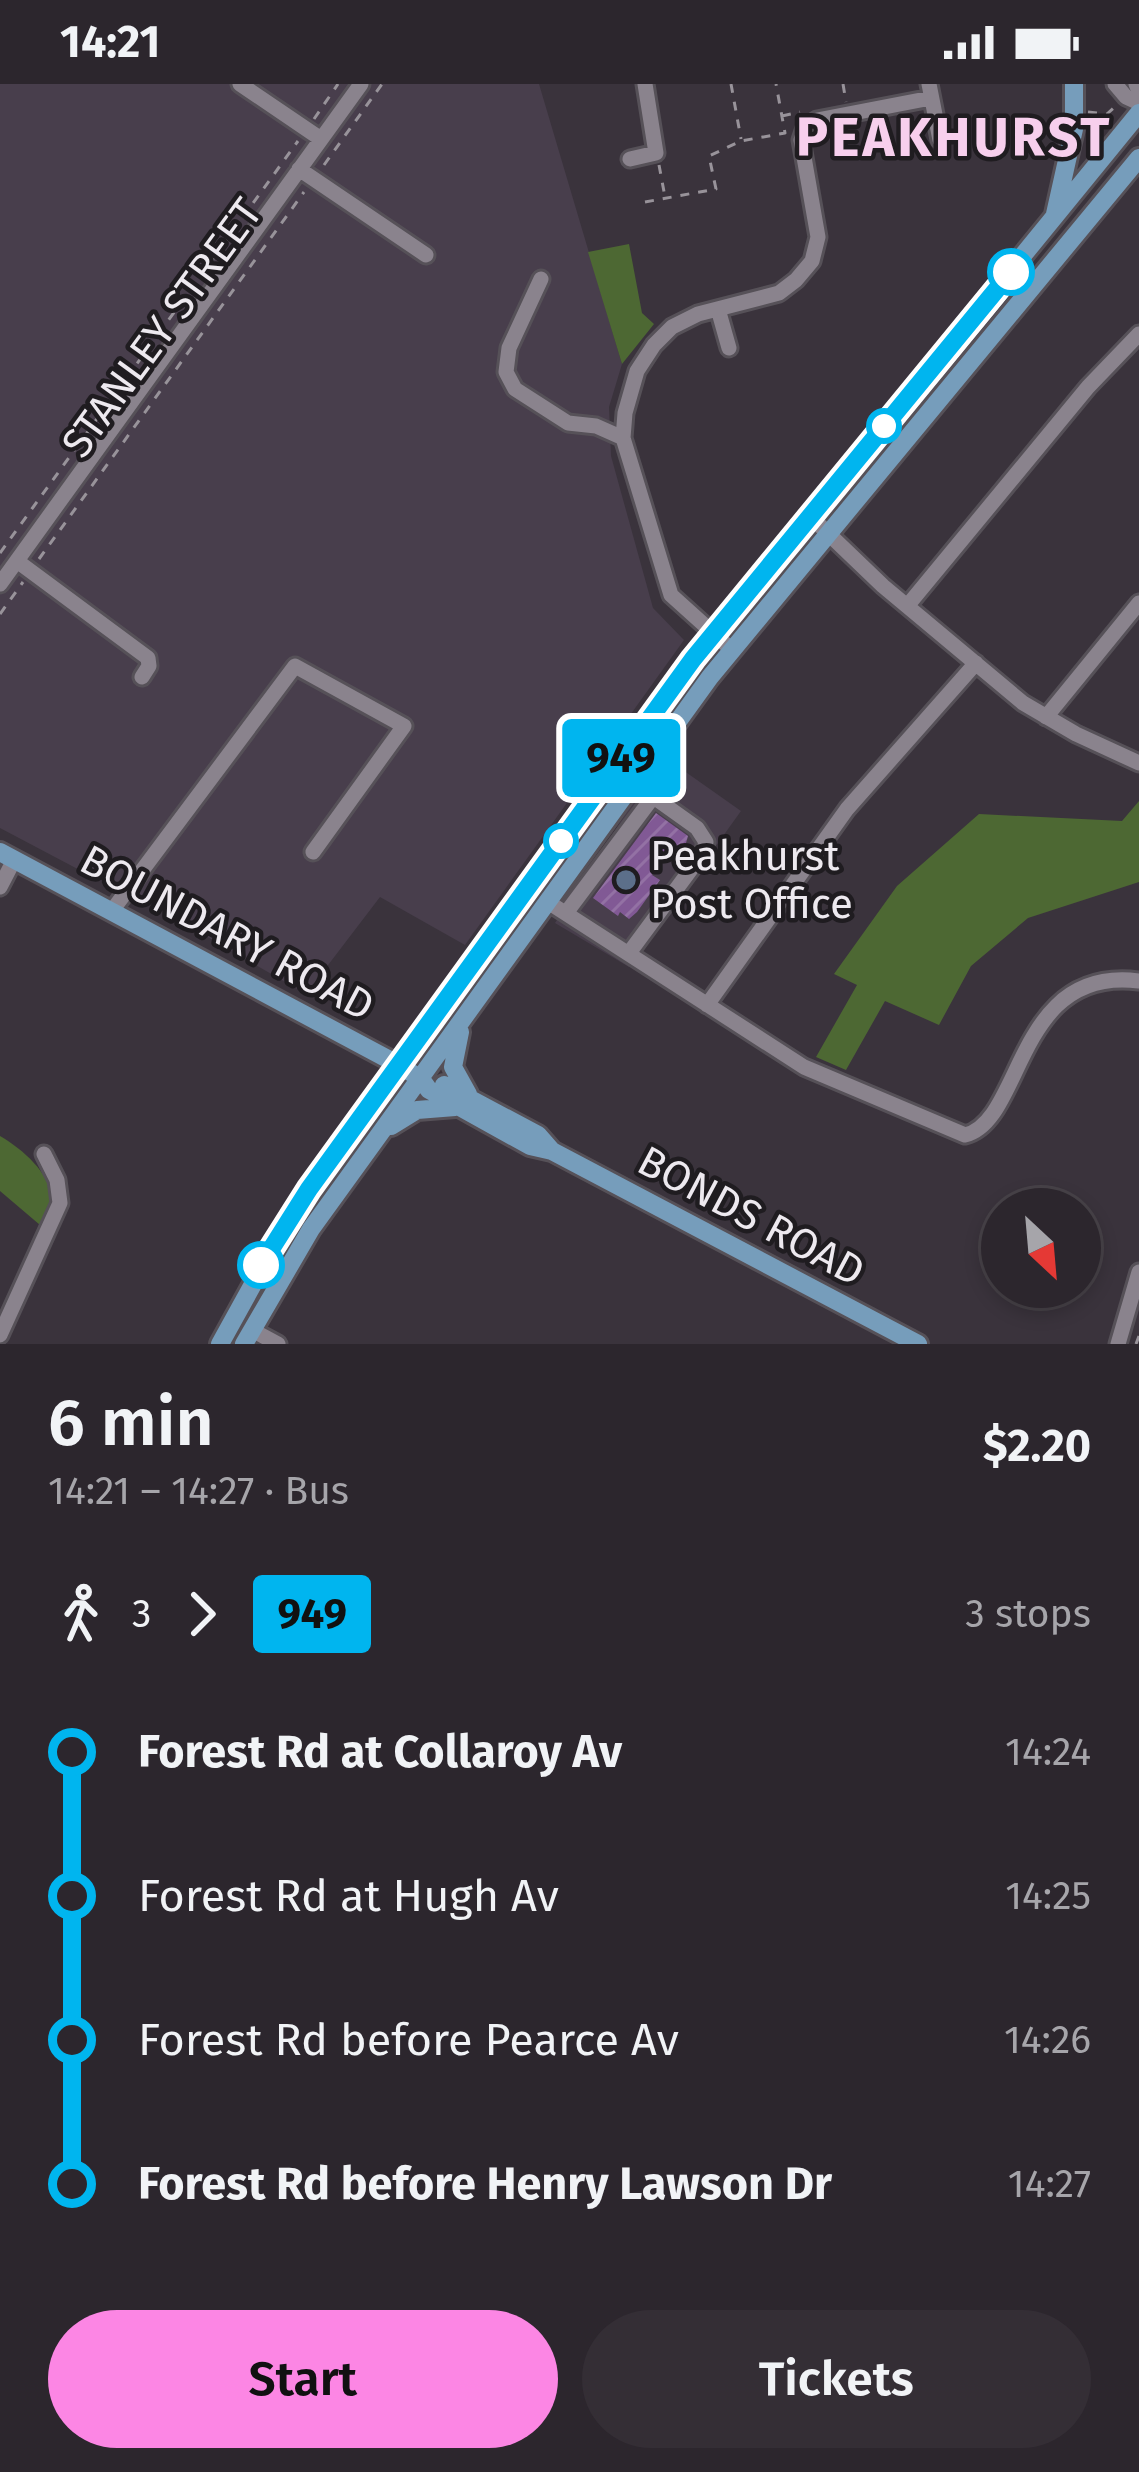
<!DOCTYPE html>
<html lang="en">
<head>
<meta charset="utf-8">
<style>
  :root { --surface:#2c262d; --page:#342e35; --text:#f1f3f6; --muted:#a6a5aa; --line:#484349; --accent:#fc86e4 }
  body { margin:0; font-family:"Fira Sans",sans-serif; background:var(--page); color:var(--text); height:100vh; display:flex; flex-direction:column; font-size:45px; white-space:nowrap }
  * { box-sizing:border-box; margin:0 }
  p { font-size:39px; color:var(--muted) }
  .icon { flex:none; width:66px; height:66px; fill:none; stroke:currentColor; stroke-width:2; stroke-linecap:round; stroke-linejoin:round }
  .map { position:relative; height:1260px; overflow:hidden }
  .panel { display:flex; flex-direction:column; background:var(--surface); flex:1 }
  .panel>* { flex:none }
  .badge { padding:0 24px; border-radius:9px; font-size:42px; line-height:78px }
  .needle { width:78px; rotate:154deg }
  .tools { position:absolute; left:981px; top:1104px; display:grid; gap:24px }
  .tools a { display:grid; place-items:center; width:120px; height:120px; border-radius:50%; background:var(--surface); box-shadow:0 6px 18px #0003,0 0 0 3px var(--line); font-size:60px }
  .map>.badge { position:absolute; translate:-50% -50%; box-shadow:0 0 0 6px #fff }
  .legs { display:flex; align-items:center; gap:18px; height:132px; padding:0 48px; font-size:39px }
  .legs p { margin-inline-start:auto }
  .headline { display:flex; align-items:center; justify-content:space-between; height:204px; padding:0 48px }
  h1 { font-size:66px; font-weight:600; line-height:90px }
  .button { display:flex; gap:24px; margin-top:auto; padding:24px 48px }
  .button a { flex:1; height:138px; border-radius:72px; background:var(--accent); color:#111; font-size:48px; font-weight:600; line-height:138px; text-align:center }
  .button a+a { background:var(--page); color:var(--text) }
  ul { padding:0 48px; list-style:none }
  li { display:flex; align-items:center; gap:42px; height:144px; font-size:45px }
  li i { display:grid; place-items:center; width:18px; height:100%; margin:0 15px; background:currentColor }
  li i::after { content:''; width:30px; height:30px; margin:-15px; border:9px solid; border-radius:50%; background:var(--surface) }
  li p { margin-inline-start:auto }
  li:first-child i { background:linear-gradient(#0000 50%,currentColor 0) }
  li:last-child i { background:linear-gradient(currentColor 50%,#0000 0) }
  .status { display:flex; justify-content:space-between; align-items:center; height:84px; padding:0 60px; background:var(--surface); direction:ltr }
  .status svg { height:33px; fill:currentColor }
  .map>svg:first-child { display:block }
</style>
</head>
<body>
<div class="status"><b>14:21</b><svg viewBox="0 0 49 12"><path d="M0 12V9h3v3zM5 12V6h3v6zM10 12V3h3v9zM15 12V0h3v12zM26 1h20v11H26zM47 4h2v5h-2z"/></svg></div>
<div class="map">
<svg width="1139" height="1260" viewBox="0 0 1139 1260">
  <defs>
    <pattern id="building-hatch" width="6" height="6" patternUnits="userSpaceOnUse" patternTransform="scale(3)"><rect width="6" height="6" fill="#815995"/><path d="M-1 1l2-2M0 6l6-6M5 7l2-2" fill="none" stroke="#9371a4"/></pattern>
  </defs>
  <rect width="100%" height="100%" fill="#3a333c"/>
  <path fill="#483e4c" d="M0 0H539L622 280 609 323 611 372 653 524 684 556 465 861 380 813 306 910 142 815 106 800 0 744Z
    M663 672 741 727 629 883 555 839Z"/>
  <path fill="#4d6833" d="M629 160 642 229 654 240 622 280 588 168Z
    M1139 717V798L1028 834 971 882 939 941 885 917 846 986 816 973 857 901 834 890 897 802 979 730 1122 737Z
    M0 1052C25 1067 47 1087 54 1115L40 1141 0 1107Z"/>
  <path fill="url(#building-hatch)" d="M656 729 688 752 686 759 674 776 667 770 652 791 660 796 637 828 629 835 620 828 618 832 593 814Z"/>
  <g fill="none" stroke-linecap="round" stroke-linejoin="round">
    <g stroke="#565158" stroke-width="21">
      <path id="minor" d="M240 0 321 55
        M929 0 940 56
        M1115 0 1126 13 1139 19
        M1136 0 1139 7
        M630 75 656 69 645 0
        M299 85 426 171
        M541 195 509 264 506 288 515 305 568 339 596 342 623 354
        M718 225 729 264
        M810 432 883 502 1023 619 1076 650 1139 679
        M17 477 148 574 149 582 142 593
        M0 500 361 0
        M908 521 1088 303 1139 250
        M732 566 671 511 623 354 625 329 637 287 654 261 672 243 698 230 779 209 796 196 812 177 818 153 801 56 805 44 817 36 931 14
        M1046 633 1139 519
        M0 803 14 776
        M548 818 804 983 965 1051C1024 1037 1015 881 1139 897
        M111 828 295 582 404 642 313 768
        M566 829 653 713
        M629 869 703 769 706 758 697 744 634 699
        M707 921 847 725 976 579
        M252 1246 278 1260
        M0 1251 60 1119 57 1096 44 1070
        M1118 1260 1139 1188"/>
    </g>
    <g stroke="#565158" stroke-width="24">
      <path id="major" d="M1055 130 1074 45V0
        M0 768 399 981 421 995 429 1006 530 1062 552 1067 918 1260
        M460 948 453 983 468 1010
        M444 1001 538 1051 552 1067
        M391 1042 417 1026 455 1023
        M220 1260 294 1126 693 576 1139 29
        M244 1260 311 1145 710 593 1139 74"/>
    </g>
    <path stroke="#98939a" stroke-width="3" stroke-dasharray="9 9" stroke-linecap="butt" d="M731 0 741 55
      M843 0 846 18
      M1088 28 1107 30 1117 21
      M782 32 800 28
      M314 35 338 0
      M324 81 382 0
      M659 81 665 113
      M645 118 716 105 709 72 741 57 785 49 776 0
      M0 469 298 57
      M39 475 304 108
      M0 530 23 498
      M1136 1260 1139 1252"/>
    <use href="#minor" stroke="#8a838d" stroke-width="15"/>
    <use href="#major" stroke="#769dbb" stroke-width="18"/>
  </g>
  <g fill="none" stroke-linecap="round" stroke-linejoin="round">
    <g stroke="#fff" stroke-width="27">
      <path id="line-1" d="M261 1181 309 1105 693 575 1011 188"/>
    </g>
    <use href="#line-1" stroke="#00b5ef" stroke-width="18"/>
  </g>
  <g fill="#fff" stroke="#00b5ef" stroke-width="6">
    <circle cx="1011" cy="188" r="21"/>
    <circle cx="884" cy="342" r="15"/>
    <circle cx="561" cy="757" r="15"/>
    <circle cx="261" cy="1181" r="21"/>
  </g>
  <circle fill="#5c6f8a" stroke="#1f1c20" stroke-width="4.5" cx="626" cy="796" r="12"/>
  <g text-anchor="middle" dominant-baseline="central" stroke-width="9" stroke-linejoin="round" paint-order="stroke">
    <g font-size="42" fill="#ede9ef" stroke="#1f1c20">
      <text transform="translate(162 244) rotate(-54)">STANLEY STREET</text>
      <text transform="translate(227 849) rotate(28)">BOUNDARY ROAD</text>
      <text transform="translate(751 1132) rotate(28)">BONDS ROAD</text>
    </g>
    <g font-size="42" fill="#ede9ef" stroke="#1f1c20" text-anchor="start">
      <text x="650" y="772">Peakhurst<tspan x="650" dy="48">Post Office</tspan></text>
    </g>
    <g font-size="54" font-weight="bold" letter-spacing="3" fill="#f7cfed" stroke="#1f1c20">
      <text x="954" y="54">PEAKHURST</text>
    </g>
  </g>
</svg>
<div class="tools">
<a><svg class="needle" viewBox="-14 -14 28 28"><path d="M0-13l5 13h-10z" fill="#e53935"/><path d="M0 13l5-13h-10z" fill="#a6a5aa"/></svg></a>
</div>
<b class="badge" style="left:621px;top:674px;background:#00b5ef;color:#111">949</b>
</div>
<section class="panel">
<div class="headline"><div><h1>6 min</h1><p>14:21 – 14:27 · Bus</p></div><b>$2.20</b></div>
<div class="legs"><svg class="icon" aria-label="walk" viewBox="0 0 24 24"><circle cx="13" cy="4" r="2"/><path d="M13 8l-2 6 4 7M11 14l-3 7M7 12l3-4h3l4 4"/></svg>3<svg class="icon" aria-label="forward" viewBox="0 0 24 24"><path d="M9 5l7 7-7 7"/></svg><b class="badge" style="background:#00b5ef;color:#111">949</b><p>3 stops</p></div>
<ul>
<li><i style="color:#00b5ef"></i><b>Forest Rd at Collaroy Av</b><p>14:24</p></li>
<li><i style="color:#00b5ef"></i><span>Forest Rd at Hugh Av</span><p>14:25</p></li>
<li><i style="color:#00b5ef"></i><span>Forest Rd before Pearce Av</span><p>14:26</p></li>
<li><i style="color:#00b5ef"></i><b>Forest Rd before Henry Lawson Dr</b><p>14:27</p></li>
</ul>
<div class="button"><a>Start</a><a>Tickets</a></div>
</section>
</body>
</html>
